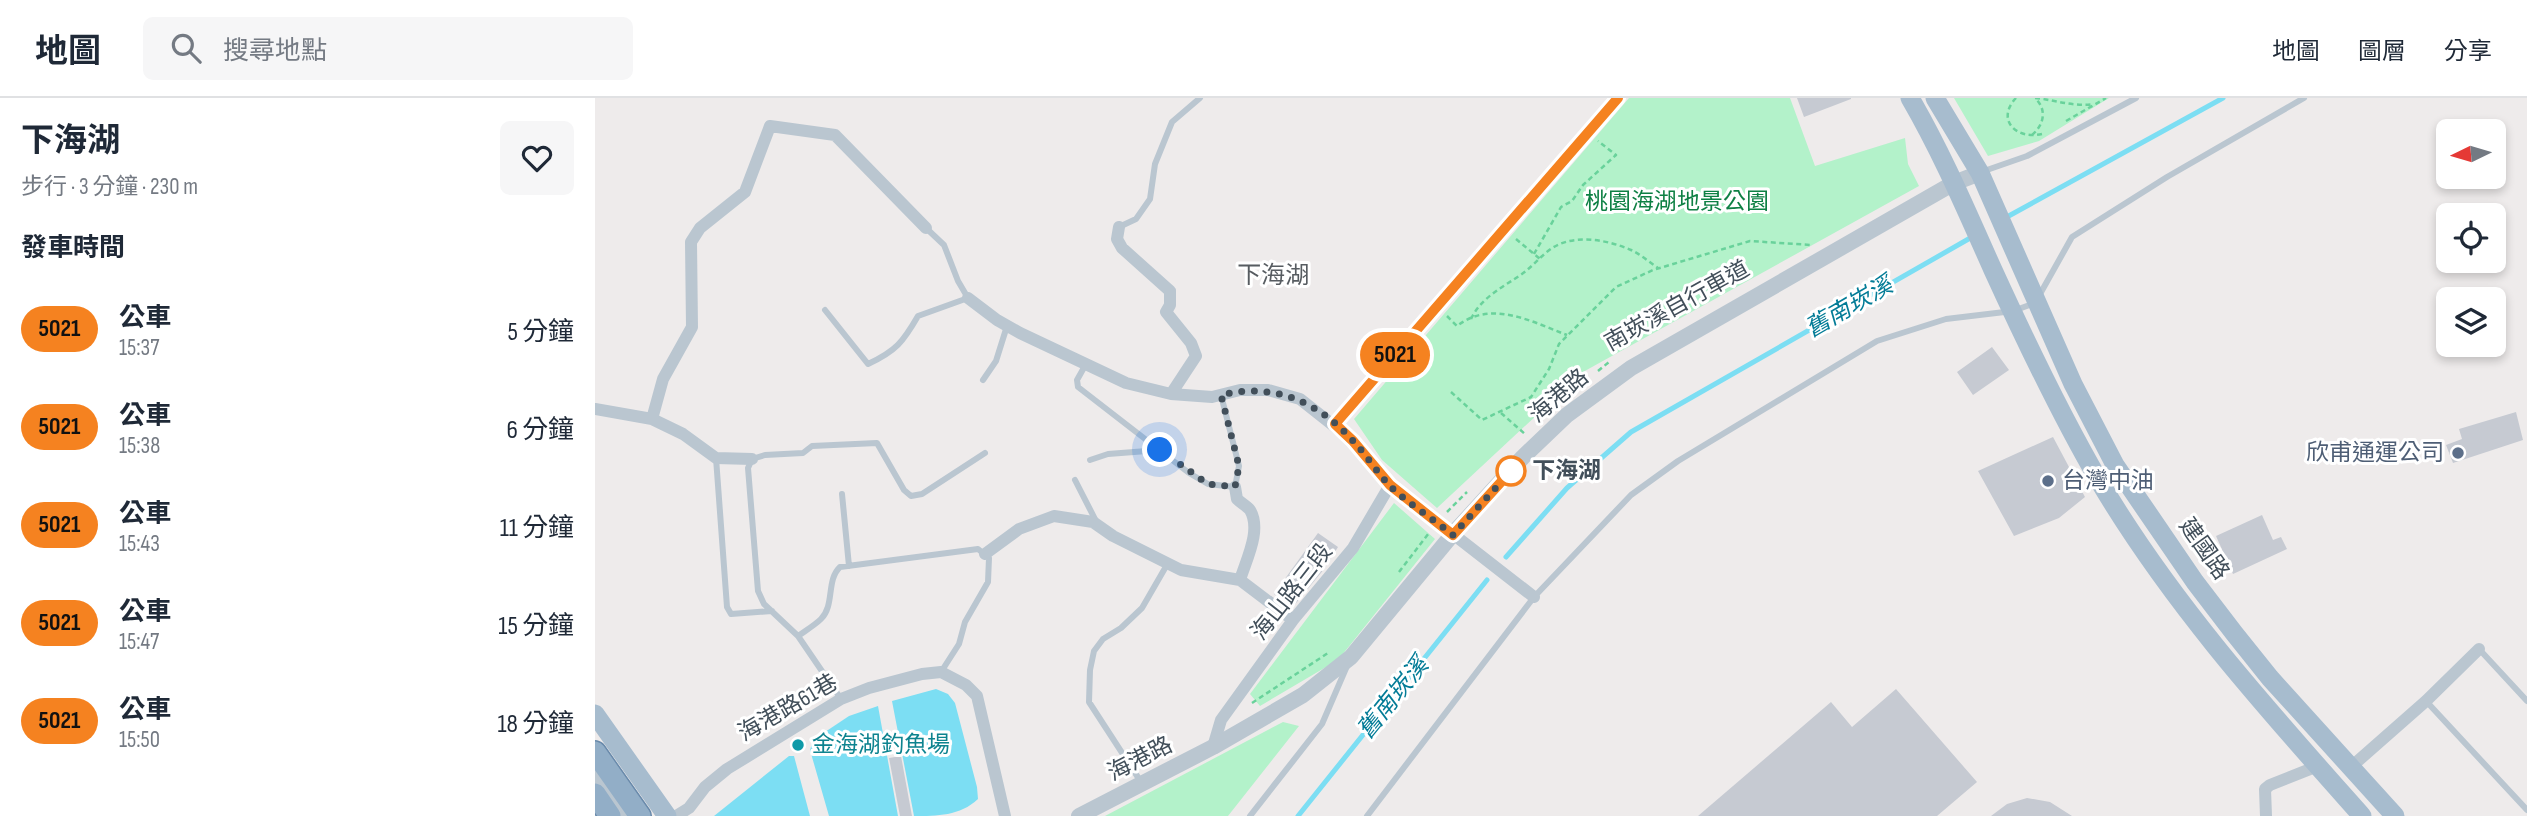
<!DOCTYPE html>
<html lang="zh-TW">
<head>
<meta charset="utf-8">
<style>
  :root { --surface:#fff; --page:#f6f6f7; --text:#1f2937; --muted:#747a83; --line:#e0e1e3 }
  body { margin:0; font-family:"Sofia Sans Condensed","Noto Sans TC",sans-serif; background:var(--page); color:var(--text); height:100vh; display:flex; flex-direction:column; font-size:26px; white-space:nowrap }
  * { box-sizing:border-box; margin:0 }
  p { font-size:23px; color:var(--muted) }
  .icon { flex:none; width:38px; height:38px; fill:none; stroke:currentColor; stroke-width:2; stroke-linecap:round; stroke-linejoin:round }
  .map { position:relative; flex:1; overflow:hidden }
  .panel { display:flex; flex-direction:column; background:var(--surface); width:595px }
  .panel>* { flex:none }
  .badge { padding:0 14px; border-radius:23px; font-size:24px; line-height:46px }
  .needle { width:46px; rotate:265deg }
  .buttons { position:absolute; left:1841px; top:21px; display:grid; gap:14px }
  .buttons a { display:grid; place-items:center; width:70px; height:70px; border-radius:10px; background:var(--surface); box-shadow:0 4px 10px #0003; font-size:35px }
  .you { position:absolute; width:35px; height:35px; margin:-18px; border:5px solid #fff; border-radius:50%; background:#1a73e8; box-shadow:0 0 0 10px #1a73e833 }
  .map>.badge { position:absolute; translate:-50% -50%; box-shadow:0 0 0 4px #fff }
  h2 { padding:0 21px; font-size:26px; line-height:63px }
  .round { display:grid; place-items:center; flex:none; width:74px; height:74px; border-radius:10px; background:var(--page) }
  .head { display:flex; align-items:center; justify-content:space-between; height:119px; padding:0 21px }
  h1 { font-size:33px; font-weight:700; line-height:52px }
  ul { padding:0; list-style:none }
  li { display:flex; align-items:center; gap:21px; height:98px; padding:0 21px }
  li div { flex:1 }
  li b { display:block; font-size:26px }
  li em { font-style:normal }
  li .badge { min-width:77px; font-weight:700; text-align:center }
  header { display:flex; align-items:center; gap:42px; box-sizing:border-box; height:98px; padding:0 35px; background:var(--surface); border-bottom:2px solid var(--line) }
  header strong { font-size:33px }
  nav { display:flex; gap:38px; margin-inline-start:auto; font-size:24px }
  .search { width:490px; height:63px; background:var(--page); display:flex; align-items:center; gap:18px; box-sizing:border-box; padding:0 24px; border-radius:10px; color:var(--muted); font-size:26px }
  main { display:flex; flex:1; min-height:0 }
  .map>svg:first-child { display:block }
</style>
</head>
<body>
<header>
<strong>地圖</strong>
<div class="search"><svg class="icon" aria-label="search" viewBox="0 0 24 24"><circle cx="10" cy="10" r="6"/><path d="M15 15l6 6"/></svg>搜尋地點</div>
<nav><a>地圖</a><a>圖層</a><a>分享</a></nav>
</header>
<main>
<section class="panel">
<div class="head"><div><h1>下海湖</h1><p>步行 · 3 分鐘 · 230 m</p></div><a class="round"><svg class="icon" aria-label="heart" viewBox="0 0 24 24"><path d="M12 20l-8-8c-3-5 5-10 8-4 3-6 11-1 8 4z"/></svg></a></div>
<h2>發車時間</h2>
<ul>
<li><span class="badge" style="background:#f58220;color:#111">5021</span><div><b>公車</b><p>15:37</p></div><em>5 分鐘</em></li>
<li><span class="badge" style="background:#f58220;color:#111">5021</span><div><b>公車</b><p>15:38</p></div><em>6 分鐘</em></li>
<li><span class="badge" style="background:#f58220;color:#111">5021</span><div><b>公車</b><p>15:43</p></div><em>11 分鐘</em></li>
<li><span class="badge" style="background:#f58220;color:#111">5021</span><div><b>公車</b><p>15:47</p></div><em>15 分鐘</em></li>
<li><span class="badge" style="background:#f58220;color:#111">5021</span><div><b>公車</b><p>15:50</p></div><em>18 分鐘</em></li>
</ul>
</section>
<div class="map">
<svg width="1932" height="718" viewBox="0 0 1932 718">
  <rect width="100%" height="100%" fill="#eeebeb"/>
  <path fill="#b3f2ca" d="M1034 0H1195L1220 68 1310 40 1313 66 1324 88 988 274 842 410 787 362 759 321Z
    M1359 0H1514L1444 43 1393 58Z
    M799 405 840 441 743 562 665 608 655 596Z
    M688 624 704 628 633 718H510Z"/>
  <path fill="#7cdef3" d="M341 591 353 596 360 605 382 689 383 701C365 718 342 718 319 718L297 603Z
    M283 608 303 718H234L215 652 218 642 254 618Z
    M194 658H199L215 718H119Z"/>
  <g fill="none" stroke-linecap="round" stroke-linejoin="round">
    <path stroke="#7cdef3" stroke-width="5" d="M1410 120 1628 0
      M911 459 972 390 1036 334 1377 139
      M703 718 892 482"/>
  </g>
  <path fill="#c6cad2" d="M1202 0H1256V1L1209 19Z
    M1397 249 1414 272 1378 297 1362 274Z
    M1921 314 1928 342 1858 365 1851 347 1867 341 1864 331Z
    M1458 339 1490 399 1464 420 1419 438 1383 373Z
    M1667 417 1678 442 1686 439 1692 451 1638 476 1621 438Z
    M723 435 743 449 730 470 697 510 679 496Z
    M1301 591 1382 684 1342 718H1103L1236 604 1257 629Z
    M306 658 317 718H305L294 660Z
    M1432 700 1455 704 1477 718H1396L1412 706Z"/>
  <g fill="none" stroke-linecap="round" stroke-linejoin="round">
    <g stroke="#698aab" stroke-width="24">
      <path id="trunk" d="M0 654 45 718
        M0 696 15 718"/>
    </g>
    <path stroke="#69d29b" stroke-width="2.5" stroke-dasharray="5 3.5" stroke-linecap="butt" d="M1421 0C1401 21 1420 42 1447 36
      M1440 0C1460 2 1478 9 1499 6
      M1471 23 1511 0
      M1437 37C1449 27 1452 12 1441 1
      M921 141 945 161
      M939 156 966 109 977 103 988 87 1021 57 1003 43
      M852 218 862 228C897 201 937 224 972 237
      M876 221C885 201 906 190 924 178 935 171 942 162 953 153 975 135 1011 141 1036 152 1045 156 1054 164 1063 170
      M1003 273 1014 264
      M856 294 887 322 936 299 954 271 964 246 1021 189 1058 172 1155 143 1216 147
      M906 315 930 336
      M852 414 872 394
      M804 474 834 435
      M657 605 733 555"/>
    <path stroke="#bac6d0" stroke-width="6" d="M1389 73 1432 58 1541 0
      M524 129 541 121 555 101 560 66 577 24 605 0
      M230 212 273 266C301 253 308 244 323 218L373 200 363 183 349 147 331 130
      M491 266 482 282 483 289 594 375 613 386 640 389 644 368 626 297
      M388 282 401 263 412 228
      M121 360 132 509 136 516 177 513
      M495 362 513 356 565 352
      M480 382 502 425
      M247 396 254 468
      M203 538C210 533 220 527 226 521 240 507 231 482 245 469L383 451 394 460 393 484 370 524 364 546 346 574
      M1884 551 1932 603
      M246 601 203 538 169 506 163 493 153 370 157 361 170 357 208 355 217 348 282 345 309 392 316 398 327 396 390 355
      M1831 603 1932 712
      M546 684 494 604 495 572 499 553 508 541 526 530 547 510 573 465
      M655 718 727 626 752 568
      M772 718 939 499 1036 397 1083 363 1282 243 1351 221 1418 213 1440 205 1477 139 1572 79 1709 0"/>
    <path stroke="#bac6d0" stroke-width="12" d="M524 129 522 141 527 150 575 193V207L571 214 596 245 601 258 576 296
      M373 200 402 222 425 235 531 285 576 296 617 299 645 292H673L705 301 758 343 795 387 939 499
      M0 311 57 321 88 336 121 360 157 361
      M57 321 68 281 97 229 96 144 105 130 150 94 175 28 240 37 331 130
      M740 326 1023 0
      M640 389 642 401C646 405 652 408 655 412 667 432 651 462 645 482
      M390 456 424 431 459 418 498 424 518 438 586 472 645 482 698 522
      M618 649 626 622 698 522 758 450 795 387
      M1756 669 1831 603 1884 551
      M81 718 94 710 110 689 132 671 246 601 274 590 327 576 346 574 371 587 382 598 410 718
      M1671 718 1670 691 1675 687 1723 668"/>
    <path stroke="#bac6d0" stroke-width="16" d="M0 678 27 718
      M484 718 618 649 708 597 756 559 857 437 928 359 972 317 1036 270 1359 85 1385 75"/>
    <path stroke="#a7bcce" stroke-width="19" d="M1315 0C1347 55 1372 114 1398 172 1430 242 1464 314 1503 381 1576 505 1672 611 1767 718
      M1340 0 1385 75 1478 286 1520 367 1600 484 1639 535 1675 580 1800 718
      M0 616 72 718"/>
    <use href="#trunk" stroke="#92aec7" stroke-width="21"/>
  </g>
  <g fill="none" stroke-linecap="round" stroke-linejoin="round">
    <g stroke="#fff" stroke-width="16">
      <path id="line" d="M916 373 858 437 795 387 758 343 740 326 1023 0"/>
    </g>
    <use href="#line" stroke="#f58220" stroke-width="10"/>
    <path stroke="#424f5a" stroke-width="7" stroke-dasharray="0 12.6" d="M565 352 613 386 640 389 644 368 626 297C680 284 724 304 760 345 772 358 782 374 794 387 812 405 837 420 858 437L916 373"/>
  </g>
  <g fill="#5c6f8a" stroke="#fff" stroke-width="2.5">
    <circle cx="1863" cy="355" r="7"/>
    <circle cx="1453" cy="383" r="7"/>
  </g>
  <circle fill="#fff" stroke="#f58220" stroke-width="3.5" cx="916" cy="373" r="14"/>
  <circle fill="#0f9aa8" stroke="#fff" stroke-width="2.5" cx="203" cy="647" r="7"/>
  <g text-anchor="middle" dominant-baseline="central" stroke-width="6" stroke-linejoin="round" paint-order="stroke">
    <g font-size="23" fill="#0e8044" stroke="#fff">
      <text x="1082" y="104">桃園海湖地景公園</text>
    </g>
    <g font-size="23" fill="#424f5a" stroke="#fff">
      <text transform="translate(1082 208) rotate(-29)">南崁溪自行車道</text>
      <text transform="translate(964 298) rotate(-40)">海港路</text>
      <text transform="translate(1609 451) rotate(55)">建國路</text>
      <text transform="translate(697 494) rotate(-52)">海山路三段</text>
      <text transform="translate(193 610) rotate(-30)">海港路61巷</text>
      <text transform="translate(545 661) rotate(-27)">海港路</text>
    </g>
    <g font-size="23" fill="#4e5e75" stroke="#fff" text-anchor="end">
      <text x="1849" y="355">欣甫通運公司</text>
      <text x="1467" y="383" text-anchor="start">台灣中油</text>
    </g>
    <g font-size="23" font-weight="bold" fill="#424f5a" stroke="#fff" text-anchor="start">
      <text x="937" y="373">下海湖</text>
    </g>
    <g font-size="23" fill="#0d838f" stroke="#fff" text-anchor="start">
      <text x="217" y="647">金海湖釣魚場</text>
    </g>
    <g font-size="24" fill="#575c61" stroke="#fff">
      <text x="678" y="177">下海湖</text>
    </g>
    <g font-size="24" font-style="italic" fill="#037c97" stroke="#fff">
      <text transform="translate(1254 209) rotate(-30)">舊南崁溪</text>
      <text transform="translate(798 600) rotate(-51)">舊南崁溪</text>
    </g>
  </g>
</svg>
<div class="buttons">
<a><svg class="needle" viewBox="-14 -14 28 28"><path d="M0-13l5 13h-10z" fill="#e53935"/><path d="M0 13l5-13h-10z" fill="#747a83"/></svg></a>
<a><svg class="icon" aria-label="locate" viewBox="0 0 24 24"><circle cx="12" cy="12" r="6"/><path d="M12 2v4M12 18v4M2 12h4M18 12h4"/></svg></a>
<a><svg class="icon" aria-label="layers" viewBox="0 0 24 24"><path d="M12 4l9 5-9 5-9-5zM3 14l9 5 9-5"/></svg></a>
</div>
<div class="you" style="left:565px;top:352px"></div>
<b class="badge" style="left:800px;top:257px;background:#f58220;color:#111">5021</b>
</div>
</main>
</body>
</html>
